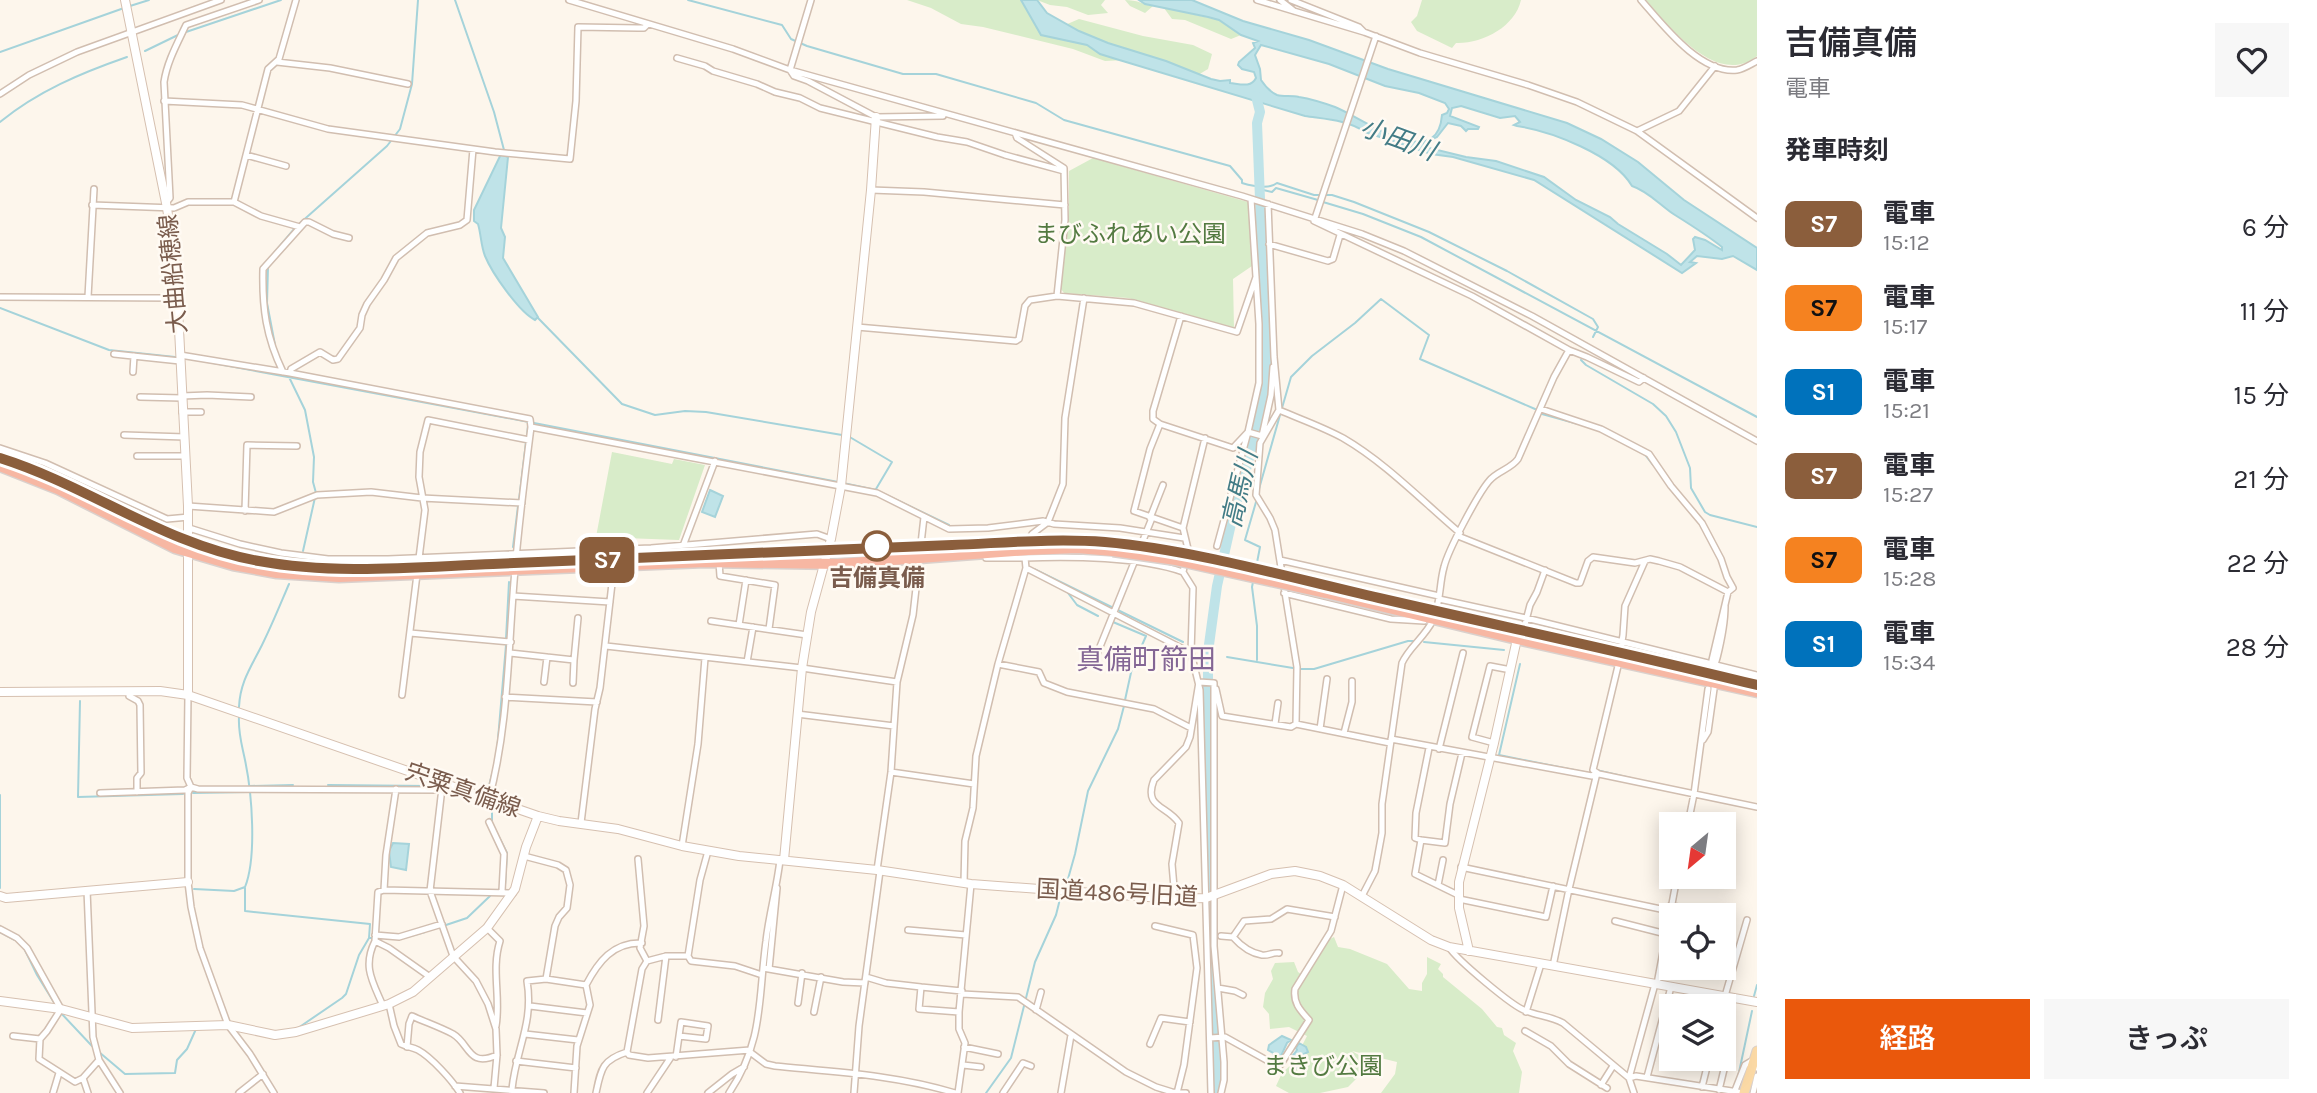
<!DOCTYPE html>
<html lang="ja">
<head>
<meta charset="utf-8">
<style>
  :root { --surface:#fff; --page:#f7f7f7; --text:#2b2b33; --muted:#7c7c81; --accent:#ea580c }
  body { margin:0; font-family:Karla,"Noto Sans JP",sans-serif; background:var(--page); color:var(--text); height:100vh; display:flex; flex-direction:column; font-size:26px; white-space:nowrap }
  * { box-sizing:border-box; margin:0 }
  p { font-size:23px; color:var(--muted) }
  .icon { flex:none; width:38px; height:38px; fill:none; stroke:currentColor; stroke-width:2; stroke-linecap:round; stroke-linejoin:round }
  .map { position:relative; flex:1; overflow:hidden }
  .side { display:flex; flex-direction:column; background:var(--surface); width:560px }
  .side>* { flex:none }
  .badge { padding:0 14px; border-radius:10px; font-size:24px; line-height:46px }
  .needle { width:46px; rotate:209deg }
  .controls { position:absolute; left:1659px; top:812px; display:grid; gap:14px }
  .controls a { display:grid; place-items:center; width:77px; height:77px; border-radius:0px; background:var(--surface); box-shadow:0 4px 18px #0003; font-size:35px }
  .map>.badge { position:absolute; translate:-50% -50%; box-shadow:0 0 0 4px #fff }
  h2 { padding:0 28px; font-size:26px; line-height:63px }
  .round { display:grid; place-items:center; flex:none; width:74px; height:74px; border-radius:0px; background:var(--page) }
  .summary { display:flex; align-items:center; justify-content:space-between; height:119px; padding:0 28px }
  h1 { font-size:33px; font-weight:600; line-height:52px }
  .button { display:flex; gap:14px; margin-top:auto; padding:14px 28px }
  .button a { flex:1; height:80px; border-radius:0px; background:var(--accent); color:#fff; font-size:28px; font-weight:600; line-height:80px; text-align:center }
  .button a+a { background:var(--page); color:var(--text) }
  ul { padding:0; list-style:none }
  li { display:flex; align-items:center; gap:21px; height:84px; padding:0 28px }
  li div { flex:1 }
  li b { display:block; font-size:26px }
  li em { font-style:normal }
  li .badge { min-width:77px; font-weight:700; text-align:center }
  main { display:flex; flex:1; min-height:0 }
  .map>svg:first-child { display:block }
</style>
</head>
<body>
<main>
<div class="map">
<svg width="1757" height="1093" viewBox="0 0 1757 1093">
  <rect width="100%" height="100%" fill="#fdf6ec"/>
  <path fill="#d8ecc9" d="M907 0H1021L1041 35 1087 45 1100 54 1125 60 1105 61 1073 49 983 27 961 24 931 8Z
    M1037 0H1105L1101 5 1108 13 1088 15 1067 7 1050 5Z
    M1125 0C1138 0 1141 4 1153 6L1145 13 1130 6Z
    M1422 0H1521C1515 27 1482 44 1456 43L1452 48 1417 31 1411 22 1417 16Z
    M1646 0H1757V56C1718 88 1669 27 1646 0Z
    M1164 8 1219 20 1241 35 1231 39 1185 20 1172 19Z
    M1079 19 1143 36 1193 45 1212 54 1208 69 1198 75C1154 58 1108 46 1065 25Z
    M1093 158 1248 202 1252 266 1233 279 1234 328 1128 298 1064 293 1061 289 1069 208V171Z
    M612 452 672 464 674 459 705 465 679 540 596 537Z
    M1334 937 1338 947 1350 949 1387 964 1409 989 1422 991V983L1427 974V957L1441 964 1438 969 1443 974V977L1482 1009 1497 1027 1502 1028 1504 1035 1516 1043 1513 1051 1522 1072 1519 1093H1381L1395 1074 1397 1062 1352 1051 1372 1063 1348 1087 1320 1093H1289L1276 1086 1282 1073 1293 1063 1307 1036 1289 1027 1270 1029 1269 1014 1263 1007 1265 993 1273 979 1271 971 1275 963 1294 962 1298 972 1305 977 1328 940Z"/>
  <path fill="#bfe3e8" stroke="#a5d3da" stroke-width="2" fill-rule="evenodd" d="M1021 0H1037L1047 13 1079 31 1108 43 1166 61 1211 79 1220 81 1230 80V83C1240 84 1251 88 1256 78L1254 72 1242 69 1238 65 1239 62 1255 48 1253 43 1258 41 1241 35 1219 20 1208 17 1145 4 1139 0H1192L1243 21 1309 40 1388 69 1567 123 1601 139 1638 162 1684 200 1757 248V270L1733 256 1722 259 1697 256 1690 262 1696 263 1682 273 1534 180 1453 157 1431 154 1365 132C1349 120 1324 119 1305 116L1116 59 1100 54 1087 45 1041 35ZM1261 45 1329 64 1385 86 1419 93 1445 103 1449 109 1447 113 1442 115C1437 175 1361 117 1335 107 1324 103 1311 99 1299 97 1291 95 1284 97 1277 95 1270 92 1265 86 1261 80L1260 69 1255 55ZM1461 106 1500 118 1515 116 1520 122 1514 125 1517 126C1551 131 1614 155 1632 186 1648 191 1661 206 1675 215 1691 225 1707 235 1722 247V250L1705 240 1695 237 1693 239 1695 250 1681 265 1667 254 1618 224 1610 217 1576 200 1544 177 1496 161 1466 157 1425 147 1424 143 1437 137 1448 123 1461 126 1466 131 1468 129H1478L1479 127 1450 116 1452 108Z
    M501 154 508 157 501 228 505 237 503 258 538 317 535 320C519 312 492 273 485 256 481 246 481 234 478 224L474 221V210Z
    M710 490 723 496 715 517 702 512Z
    M393 843 409 844 406 870 391 867 389 851Z
    M1282 1036 1291 1040 1287 1043 1281 1056 1274 1058 1273 1053 1268 1050 1269 1045Z
    M1299 1043 1306 1047 1308 1052 1300 1056V1065L1293 1070 1290 1059 1297 1050 1296 1048Z"/>
  <g fill="none" stroke-linecap="round" stroke-linejoin="round">
    <path stroke="#a5d3da" stroke-width="2" d="M455 0 494 112 504 150
      M688 0 782 25 791 39 807 46 903 74H936L1036 103 1064 120 1230 166 1242 180V183C1252 186 1268 190 1277 183L1314 195H1332L1354 202 1429 232 1507 271 1593 319 1598 327 1593 337
      M130 6 149 0
      M186 32 281 0
      M145 51 180 34
      M0 52 124 8
      M0 122C38 91 81 73 127 57
      M1259 189 1272 192 1276 188 1318 200
      M1323 202 1363 214 1421 237 1757 417
      M299 224 387 146 400 129 412 84 418 0
      M274 253 295 228
      M268 267 267 303 275 345
      M0 308 109 350 175 357
      M538 318 622 404 655 415 685 411 706 412 842 435
      M197 360 529 422
      M1581 360 1586 365 1653 404 1666 416 1676 432 1690 468 1691 488 1705 512 1710 515 1757 527
      M288 375 305 410 314 457 313 482 316 493 303 551
      M1282 408 1291 377 1312 356 1355 323 1381 299 1429 335 1420 359 1535 409
      M1542 414 1578 424
      M534 423 838 482
      M848 436 892 462 876 489
      M527 437 528 425
      M1646 456 1653 465
      M843 483 876 490 949 525
      M1259 489 1280 415
      M519 500 526 442
      M976 538 992 547
      M513 547 518 506
      M1034 569 1183 642
      M1255 573 1260 547 1245 540 1256 502
      M1253 582 1252 587 1257 626V660
      M1068 593 1077 605 1098 616
      M1113 622 1146 636 1132 668 1125 700
      M506 639 509 582
      M1424 642 1504 650
      M1206 651 1211 653
      M1227 657 1299 669H1314L1408 641H1414
      M1520 664 1499 755 1584 772
      M80 701 78 797 183 794
      M239 707C240 682 251 667 262 645 272 625 280 605 289 584
      M497 751 506 645
      M1596 770 1631 778
      M328 785 428 786
      M250 786 293 785
      M193 793 248 792
      M487 793 494 767
      M0 795V888
      M492 822V805
      M499 837 507 853 505 885
      M1066 886 1075 854 1088 791 1118 729 1124 706
      M245 888V911L370 924 369 938
      M194 889 234 891 245 887C257 857 252 793 245 760 242 745 238 733 239 717
      M443 926 467 918 490 896
      M0 932 15 940
      M400 939 425 932
      M768 943 770 932
      M24 948 37 975 55 1004
      M1754 996 1757 985
      M60 1012 92 1046
      M298 1028 342 998 346 994 359 955 369 938H380
      M99 1052 125 1074 175 1073 177 1060 187 1049 196 1029
      M1738 1077 1752 1011
      M986 1093 1011 1058 1035 962 1056 915 1061 895"/>
    <path stroke="#bfe3e8" stroke-width="10" d="M1216 1093 1208 824V652L1217 586 1231 524 1259 422 1267 376 1257 123 1260 112 1256 96"/>
    <g stroke="#d1beb0" stroke-width="8">
      <path id="street" d="M569 0 733 49 790 70 1242 196 1362 234 1404 251 1532 316 1757 441
        M811 0 790 70 794 76 808 81 876 117 943 116
        M1257 0 1364 32 1420 53 1528 85 1577 102 1637 131 1757 218
        M1280 0 1294 11
        M1291 0 1359 27 1364 32
        M1641 0C1663 25 1700 74 1737 70 1744 69 1751 64 1757 61
        M1376 36 1314 221 1472 296 1569 350
        M677 58 705 66 713 71 757 84 775 92 800 98 820 108 937 137 967 142 1005 155 1064 171
        M277 62 330 68 408 84
        M0 94 29 75 77 52 221 0
        M164 101 242 105 328 129 495 152 570 159 576 101 578 27 638 28H644L648 24
        M1637 131 1679 111 1715 66
        M1015 133 1017 138 1064 168 1065 220 1057 296 1134 303 1237 332 1256 277
        M246 155 286 166
        M871 190 924 192 1065 205
        M234 202 261 216 300 227
        M166 203 170 198 164 82C167 62 177 44 186 25L259 0
        M1268 204 1274 357 1279 410 1260 443 1256 495 1270 518 1275 530 1297 667 1296 724 1390 743
        M92 205 174 208 188 202H234L268 69 279 59 296 0
        M1269 244 1328 261 1333 259 1340 235
        M0 297 177 298
        M88 297 94 189
        M1181 316 1153 411V419L1160 424 1233 448 1248 432 1259 383V324L1251 199
        M857 327 1016 341 1019 339 1025 306 1030 300 1057 296
        M114 354 180 361
        M180 355 290 373 291 369 320 352 333 360 338 359 360 328 362 315 367 304 384 280 396 258 427 233 460 225 467 220 473 149
        M133 372 134 356
        M283 372C266 337 262 308 263 269L305 222H309L333 234 349 238
        M290 373 530 419 531 427 877 493 949 529 988 528 1043 521 1054 524 1120 528 1184 538
        M182 396 207 395 251 397
        M140 397 182 398
        M1279 410C1300 419 1323 427 1343 438 1386 463 1422 501 1460 533
        M182 412H201
        M1160 424 1150 449 1134 511 1183 528
        M124 435 185 437
        M1262 436 1271 395 1273 367
        M0 448 45 463 167 519 189 517
        M137 456H185
        M188 506 274 512 317 495 371 492 422 498 522 503
        M245 511 247 445 297 446
        M1150 518 1163 485
        M189 528 240 544 281 553 328 559H388L651 548 817 534 831 539
        M1458 536 1576 583H1580L1588 561 1593 557 1635 563 1650 559 1659 561 1680 567 1728 592 1733 588 1727 577 1721 559 1702 523 1671 486 1649 454 1601 429 1541 409
        M683 546 715 461
        M1217 546 1248 432 1262 436
        M1028 550 1029 540 1032 534 1048 522 1063 484 1065 418 1084 298
        M1025 558C1070 556 1141 557 1183 572L1193 588 1191 653 1200 690 1211 1093
        M1280 560 1439 596
        M1645 561 1625 606 1623 635 1618 666 1593 770 1599 774 1757 807
        M719 562 720 576 775 585 769 629
        M1026 568 1191 653
        M1183 572 1188 549 1183 528 1205 438
        M1284 593 1391 619 1424 621
        M513 596 610 602
        M1439 599 1526 618 1757 675
        M711 621 807 635
        M739 625 746 580
        M410 633 511 642
        M1521 640 1530 605 1537 592 1545 570
        M606 646 802 668 897 682
        M510 653 574 660 578 618
        M1095 659 1152 518
        M1712 660 1728 592
        M747 662 753 627
        M998 664 1039 672 1044 683 1067 692 1154 709 1191 728
        M1710 680C1711 672 1715 666 1717 658 1721 642 1725 622 1725 606
        M544 682 547 657
        M573 683 574 660
        M1214 683V946L1224 1062V1080L1221 1093
        M1216 689 1222 716 1291 727 1296 724
        M130 691 129 696 138 701 140 705 141 773 137 778V792
        M188 695 187 778 191 787 188 793V882L191 907 200 948 228 1025 250 1054 274 1093
        M402 695 425 510 419 477 420 452 428 420 529 440
        M505 697 597 702
        M797 714 894 726
        M1275 724 1278 703
        M1320 729 1327 679
        M1344 733 1352 702V681
        M1391 739 1592 776 1597 773
        M1703 740 1708 732 1715 682
        M1494 743 1472 737 1490 666 1511 670
        M1429 748 1416 813 1415 838 1421 840 1415 874 1458 895
        M1439 749 1463 653
        M891 772 974 784
        M442 788 430 891 453 956 476 981 488 1004 496 1029 497 1055 494 1088
        M396 789 386 855 384 890 378 892 375 941 389 948 430 977
        M100 793 185 790 191 787 198 789 441 790
        M489 799C509 724 508 647 515 570 519 522 525 474 531 427
        M489 822 504 854 502 891
        M581 823 595 709 600 688 614 566
        M1688 824 1694 794 1708 689
        M1421 840 1445 843 1450 804 1462 753
        M682 846 698 744 705 658
        M524 856 558 865 566 870 570 885 567 908 559 917 555 926 546 979
        M638 859 644 926 640 948 647 961
        M1461 867 1670 911
        M877 870 891 772 897 682 913 615 924 517
        M964 883 965 841 973 808 976 756 998 664 1026 568 1025 558H986
        M1438 885 1443 860
        M87 890 93 1037 99 1060 120 1093
        M384 890 513 893
        M1362 896 1375 871 1382 833V804L1402 663C1409 647 1425 637 1433 620 1441 603 1439 584 1444 567 1448 550 1478 494 1489 481 1497 471 1511 469 1518 459L1554 377 1569 350 1587 357 1639 382 1644 378
        M1175 899 1172 864 1179 823C1167 805 1143 808 1154 780L1186 747 1190 737 1199 682 1214 683
        M1459 899 1546 917 1553 886
        M1671 905 1708 915
        M1615 921 1666 934
        M1155 926 1193 935 1197 968 1184 1065 1177 1093
        M487 928 500 941C491 969 501 998 496 1026
        M0 929 17 938 27 948 61 1009 47 1031 40 1039 39 1059 75 1082 83 1078 99 1060
        M908 930 966 935
        M375 935 399 937 442 924
        M1221 936 1233 937 1244 921 1271 919 1287 909 1335 917
        M1233 937C1241 946 1250 953 1262 955 1269 956 1272 952 1279 953
        M375 941C362 967 373 982 383 1006
        M1449 947C1456 959 1513 1007 1526 1011 1538 1016 1551 1016 1563 1023L1629 1078 1634 1093
        M688 956 700 880 708 851
        M1553 966 1569 889 1597 773
        M763 968 843 982 865 983
        M769 969 777 888
        M866 977 886 983 921 987 919 1009 959 1012
        M1657 984 1677 877
        M586 985C598 962 613 942 642 943
        M921 987 962 991
        M1218 988 1235 991 1243 995
        M962 994 1018 997 1126 1072 1156 1087 1172 1092 1186 1093
        M1725 996 1747 920
        M798 1003 802 973
        M389 1004 394 1026 401 1044C407 1047 412 1047 418 1050 431 1057 452 1080 460 1093
        M530 1006 587 1013
        M1036 1010 1041 992
        M814 1012 821 977
        M1526 1012 1541 964
        M658 1020 666 956
        M1525 1031 1551 1046 1569 1064 1607 1088
        M525 1034 578 1040
        M13 1036 40 1039
        M1210 1038 1225 1037 1279 1067 1309 1020C1300 1010 1293 1003 1295 989L1331 931 1343 885
        M1150 1044 1161 1018 1190 1022
        M407 1047 409 1024 412 1016C425 1022 440 1027 453 1034 470 1044 468 1068 497 1055
        M964 1047 998 1054
        M627 1052 642 969 647 961 666 956H688L691 961 735 966 762 975
        M627 1052 629 1055 648 1058 750 1050
        M750 1052 766 1064 775 1066C836 1072 896 1075 955 1093
        M676 1057 681 1022 708 1026 706 1039 679 1036
        M516 1061 576 1068
        M963 1065 981 1067
        M1647 1077 1671 987
        M83 1078 88 1093
        M1629 1078 1636 1076 1738 1092
        M1629 1078 1655 984
        M1601 1085 1613 1066
        M455 1086 544 1093
        M1702 1087 1709 1059
        M512 1089C516 1049 534 1023 527 981L546 979 586 985 590 1005 577 1046 574 1093
        M1719 1090 1730 1045 1724 1044
        M53 1093 59 1073
        M239 1093 263 1074
        M596 1093C601 1069 602 1060 627 1052
        M647 1093 671 1057
        M708 1093 732 1074 744 1067
        M729 1093C764 1041 758 999 766 941 769 914 777 887 780 860
        M854 1093 859 1026 880 871
        M958 1093 965 1043 959 1029V1012L971 884
        M1003 1093 1023 1063 1031 1066
        M1061 1093 1071 1035
        M1734 1093 1745 1065 1755 1059 1757 1068
        M1753 1093 1757 1076"/>
    </g>
    <g stroke="#d6c0b0" stroke-width="10">
      <path id="secondary" d="M125 0 167 208 176 270 188 506V695
        M0 692 160 691 188 695 538 816 559 821 618 829 682 846 739 856 877 870 971 884 1175 899 1206 898 1271 874 1295 871 1320 876 1343 885 1431 940 1449 947 1757 1002
        M784 860 802 668 811 612 831 539 841 486 871 190 876 117
        M0 896 6 898 188 882
        M1469 951 1459 908V882L1494 743 1517 639
        M0 1001 61 1009 132 1028 228 1025 275 1035 296 1032 389 1004 413 992 487 928 515 889 526 847 538 816"/>
    </g>
    <g stroke="#dad1cd" stroke-width="11">
      <path id="primary" d="M1744 1093 1757 1051"/>
    </g>
    <g stroke="#dad1cd" stroke-width="13">
      <path id="highway" d="M0 466 58 489 175 548 233 565 277 573 339 577 705 562 838 564 1028 550 1077 548 1113 551
        M1326 593 1517 639 1757 692"/>
    </g>
    <use href="#street" stroke="#fff" stroke-width="5"/>
    <use href="#secondary" stroke="#fff" stroke-width="8"/>
    <use href="#primary" stroke="#fbd9a5" stroke-width="9"/>
    <use href="#highway" stroke="#f7b7a3" stroke-width="10"/>
    <g stroke="#b9a8c9" stroke-width="4.5">
      <path id="rail" d="M0 458C89 486 165 545 259 561 338 575 422 567 502 564 652 558 802 550 952 545 1003 543 1054 538 1105 542 1198 550 1289 577 1379 598 1505 627 1631 655 1757 685"/>
    </g>
    <use href="#rail" stroke="#fffaf3" stroke-width="2" stroke-dasharray="5" stroke-linecap="butt"/>
    <g stroke="#dad1cd" stroke-width="13" stroke-linecap="butt">
      <path id="highway-bridge" d="M1113 551 1176 560 1326 593"/>
    </g>
    <use href="#highway-bridge" stroke="#f7b7a3" stroke-width="10"/>
  </g>
  <g fill="none" stroke-linecap="round" stroke-linejoin="round">
    <g stroke="#fff" stroke-width="16">
      <path id="line" d="M0 458C89 486 165 545 259 561 335 575 416 567 493 564 646 558 799 550 952 545 1003 543 1054 538 1105 542 1195 550 1291 578 1379 598 1505 627 1632 654 1757 685"/>
    </g>
    <use href="#line" stroke="#8b5e3c" stroke-width="10"/>
  </g>
  <circle fill="#fff" stroke="#8b5e3c" stroke-width="3.5" cx="877" cy="546" r="14"/>
  <g text-anchor="middle" dominant-baseline="central" stroke-width="5" stroke-linejoin="round" paint-order="stroke">
    <g font-size="24" fill="#537a41" stroke="#fffaf3">
      <text x="1130" y="234">まびふれあい公園</text>
      <text x="1323" y="1066">まきび公園</text>
    </g>
    <g font-size="24" fill="#7a5c4d" stroke="#fffaf3">
      <text transform="translate(173 274) rotate(-95)">大曲船穂線</text>
      <text transform="translate(463 790) rotate(19)">宍粟真備線</text>
      <text transform="translate(1117 893) rotate(3)">国道486号旧道</text>
    </g>
    <g font-size="24" font-weight="bold" fill="#7a5c4d" stroke="#fffaf3">
      <text x="877" y="578">吉備真備</text>
    </g>
    <g font-size="26" font-style="italic" fill="#437c86" stroke="#fffaf3">
      <text transform="translate(1398 139) rotate(20)">小田川</text>
      <text transform="translate(1240 489) rotate(-77)">高馬川</text>
    </g>
    <g font-size="28" fill="#846695" stroke="#fffaf3">
      <text x="1146" y="659">真備町箭田</text>
    </g>
  </g>
</svg>
<div class="controls">
<a><svg class="needle" viewBox="-14 -14 28 28"><path d="M0-13l5 13h-10z" fill="#e53935"/><path d="M0 13l5-13h-10z" fill="#7c7c81"/></svg></a>
<a><svg class="icon" aria-label="locate" viewBox="0 0 24 24"><circle cx="12" cy="12" r="6"/><path d="M12 2v4M12 18v4M2 12h4M18 12h4"/></svg></a>
<a><svg class="icon" aria-label="layers" viewBox="0 0 24 24"><path d="M12 4l9 5-9 5-9-5zM3 14l9 5 9-5"/></svg></a>
</div>
<b class="badge" style="left:607px;top:560px;background:#8b5e3c;color:#fff">S7</b>
</div>
<section class="side">
<div class="summary"><div><h1>吉備真備</h1><p>電車</p></div><a class="round"><svg class="icon" aria-label="heart" viewBox="0 0 24 24"><path d="M12 20l-8-8c-3-5 5-10 8-4 3-6 11-1 8 4z"/></svg></a></div>
<h2>発車時刻</h2>
<ul>
<li><span class="badge" style="background:#8b5e3c;color:#fff">S7</span><div><b>電車</b><p>15:12</p></div><em>6 分</em></li>
<li><span class="badge" style="background:#f58220;color:#111">S7</span><div><b>電車</b><p>15:17</p></div><em>11 分</em></li>
<li><span class="badge" style="background:#0072bc;color:#fff">S1</span><div><b>電車</b><p>15:21</p></div><em>15 分</em></li>
<li><span class="badge" style="background:#8b5e3c;color:#fff">S7</span><div><b>電車</b><p>15:27</p></div><em>21 分</em></li>
<li><span class="badge" style="background:#f58220;color:#111">S7</span><div><b>電車</b><p>15:28</p></div><em>22 分</em></li>
<li><span class="badge" style="background:#0072bc;color:#fff">S1</span><div><b>電車</b><p>15:34</p></div><em>28 分</em></li>
</ul>
<div class="button"><a>経路</a><a>きっぷ</a></div>
</section>
</main>
</body>
</html>
